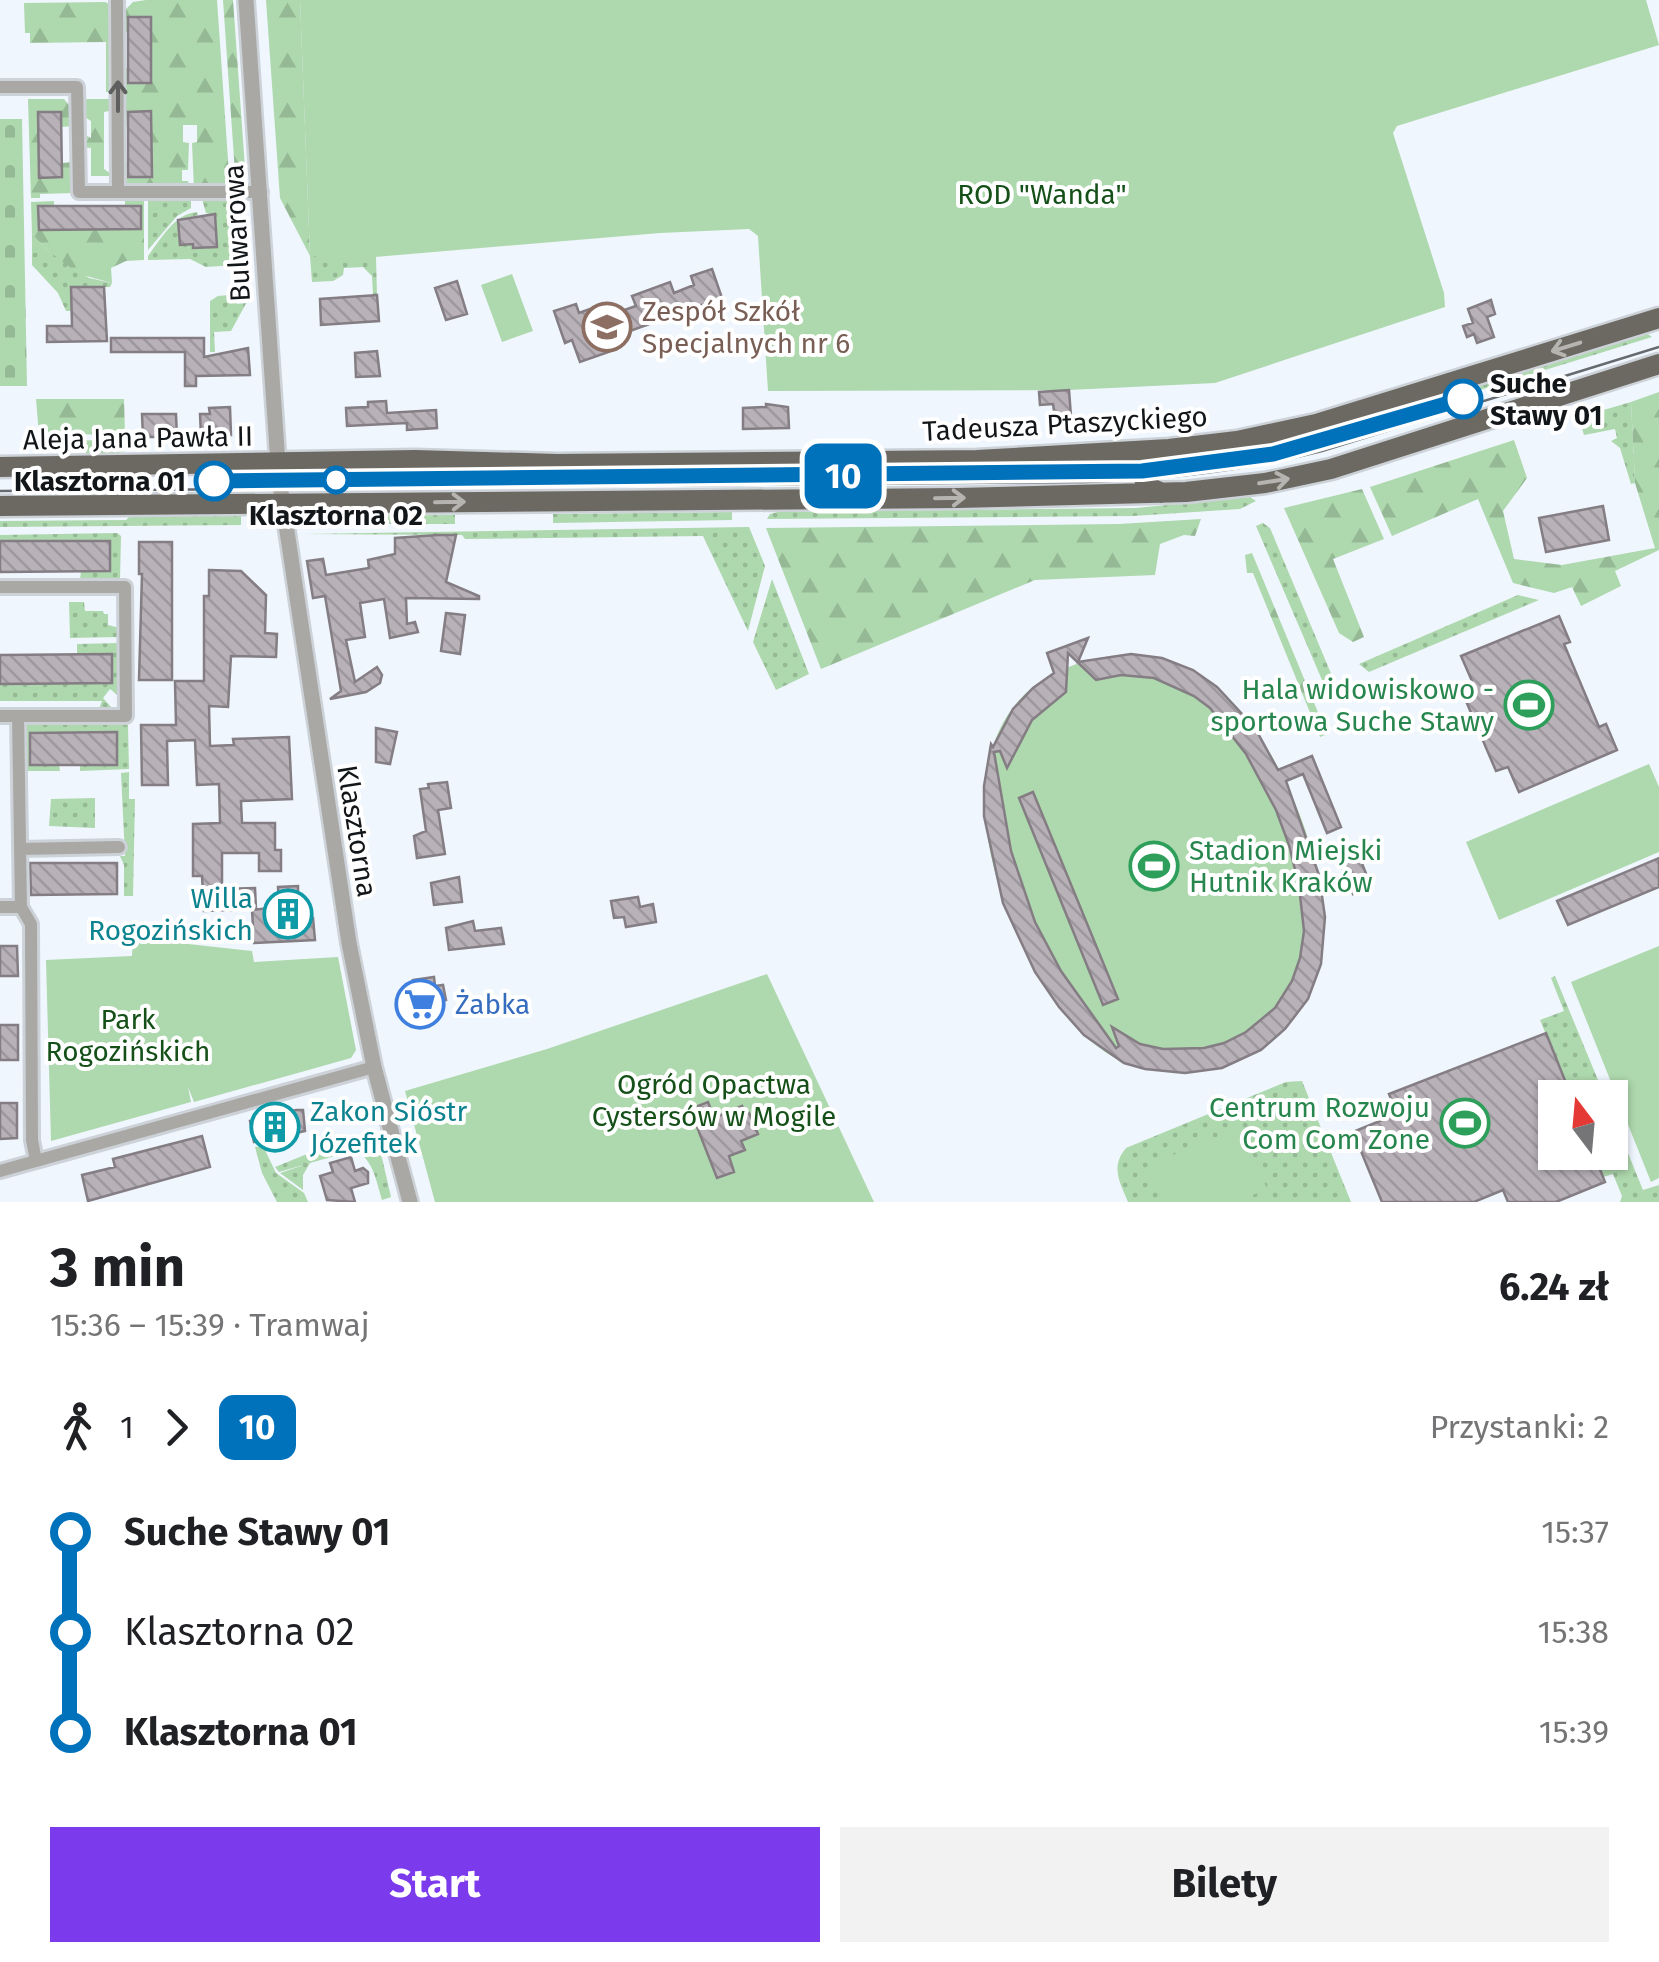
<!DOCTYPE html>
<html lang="pl">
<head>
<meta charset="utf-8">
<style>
  :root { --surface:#fff; --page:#f2f2f2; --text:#202124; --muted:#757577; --accent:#7c3aed }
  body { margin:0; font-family:"Fira Sans",sans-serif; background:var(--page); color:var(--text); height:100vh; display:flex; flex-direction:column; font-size:38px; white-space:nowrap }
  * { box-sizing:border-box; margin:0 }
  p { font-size:32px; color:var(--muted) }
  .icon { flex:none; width:55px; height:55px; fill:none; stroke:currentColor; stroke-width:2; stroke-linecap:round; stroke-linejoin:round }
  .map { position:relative; height:1202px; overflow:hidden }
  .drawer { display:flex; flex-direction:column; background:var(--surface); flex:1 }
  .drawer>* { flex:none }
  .badge { padding:0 20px; border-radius:15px; font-size:35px; line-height:65px }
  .needle { width:65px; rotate:344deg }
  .fabs { position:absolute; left:1538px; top:1080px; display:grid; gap:20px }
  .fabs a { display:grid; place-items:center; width:90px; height:90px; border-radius:0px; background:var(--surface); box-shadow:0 2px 8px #0004; font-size:50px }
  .map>.badge { position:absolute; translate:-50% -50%; box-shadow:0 0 0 5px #fff }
  .legs { display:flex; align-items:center; gap:15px; height:110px; padding:0 50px; font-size:32px }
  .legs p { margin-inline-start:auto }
  .summary { display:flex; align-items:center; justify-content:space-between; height:170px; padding:0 50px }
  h1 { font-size:55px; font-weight:700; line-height:75px }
  .action { display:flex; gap:20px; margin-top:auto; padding:20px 50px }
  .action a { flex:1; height:115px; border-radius:0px; background:var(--accent); color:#fff; font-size:40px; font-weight:700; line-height:115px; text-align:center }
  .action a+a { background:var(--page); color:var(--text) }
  ul { padding:0 50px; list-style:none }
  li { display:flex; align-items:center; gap:35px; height:100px; font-size:38px }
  li i { display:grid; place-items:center; width:15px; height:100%; margin:0 12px; background:currentColor }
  li i::after { content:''; width:25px; height:25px; margin:-12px; border:8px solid; border-radius:50%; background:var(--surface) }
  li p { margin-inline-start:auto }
  li:first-child i { background:linear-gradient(#0000 50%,currentColor 0) }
  li:last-child i { background:linear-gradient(currentColor 50%,#0000 0) }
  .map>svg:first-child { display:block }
</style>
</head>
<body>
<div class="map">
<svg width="1659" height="1202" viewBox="0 0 1659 1202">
  <defs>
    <pattern id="grass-dots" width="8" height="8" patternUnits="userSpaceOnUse" patternTransform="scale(2.5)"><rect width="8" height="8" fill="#aed8ad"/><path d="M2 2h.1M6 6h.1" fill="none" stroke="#95b994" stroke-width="1.8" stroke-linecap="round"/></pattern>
    <pattern id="forest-firs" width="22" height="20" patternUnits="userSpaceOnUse" patternTransform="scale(2.5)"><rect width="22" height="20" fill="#aed8ad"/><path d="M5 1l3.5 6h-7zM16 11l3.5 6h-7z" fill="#95b994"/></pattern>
    <pattern id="cemetery-stones" width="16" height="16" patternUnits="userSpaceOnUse" patternTransform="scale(2.5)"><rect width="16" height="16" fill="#aed8ad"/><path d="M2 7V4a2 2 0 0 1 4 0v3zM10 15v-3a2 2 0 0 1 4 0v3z" fill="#95b994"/></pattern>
    <pattern id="building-back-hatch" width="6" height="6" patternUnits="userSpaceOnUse" patternTransform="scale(2.5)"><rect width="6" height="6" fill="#b8b2b8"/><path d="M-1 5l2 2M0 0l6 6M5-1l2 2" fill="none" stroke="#9d989d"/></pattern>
  </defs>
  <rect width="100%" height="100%" fill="#eff6fd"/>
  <path fill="url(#grass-dots)" d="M230 198 235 265 206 267 190 259 148 260V256C161 239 174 214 197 212L198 215 178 221 180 245 193 244 194 248 217 247 215 215 206 213 202 199Z
    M148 199H191V208L177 216 148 250Z
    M32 234 47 250 89 278 112 283 110 287H72V311H66L58 293 32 265Z
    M310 256 376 257 377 295H373L372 276 363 267 344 268 343 275 333 281 312 282Z
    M240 294 237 304 247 303 243 294H246L249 298 231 331 214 332 215 352H210V301L218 296Z
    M1645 332 1652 337 1480 390 1478 382Z
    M1631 402 1635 483 1631 484 1620 448 1611 441 1617 438 1615 429 1584 435 1580 422 1583 416Z
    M117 440 124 446V452L88 457 85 451 37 452 36 441Z
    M1250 497 1256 501 1240 509 1133 516 767 519 770 514 778 512 1136 508Z
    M732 512V520L553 523V514Z
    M132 514H241V525L0 527V521L126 520Z
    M455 515V524H318L317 516Z
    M1263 523 1270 528 1335 683 1325 687 1256 526Z
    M749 527 765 566 748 631 703 536 465 539 462 535 304 534Z
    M117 533 121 536 120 580H80L81 571H110V541H0V535Z
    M772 579 809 674 776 690 753 642Z
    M1518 595 1539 600 1369 672 1359 664Z
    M69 602H84L85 611H103L104 614H108V625L120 628V637L70 638Z
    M120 643V697L110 689 103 698 112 708 99 709 102 701H0V684L111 683 112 654H77V644Z
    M123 722 128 725 129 769 80 771V765L117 732 31 733 30 765H59L60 771H24V727L31 723Z
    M129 772V799H135L133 896H124V865L120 856H125L121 773Z
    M95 798V828L49 826 51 799Z
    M1555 976 1605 1097H1572L1540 1020 1564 1011 1551 978Z
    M1302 1081 1351 1202H1128C1120 1182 1110 1167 1126 1148L1286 1082Z
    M1610 1109 1643 1190 1659 1185V1202H1620L1622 1196 1613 1174 1603 1177 1593 1153 1610 1152Z
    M376 1132 391 1197 382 1200C376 1180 374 1162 356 1150L310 1163 303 1175V1190L280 1173 307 1164 279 1172 275 1167 344 1139Z
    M263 1146 276 1173 304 1193 308 1202H277L262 1173 255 1147Z"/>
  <path fill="url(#forest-firs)" d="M146 0H217L230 189H194L192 143 197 142V125H183V142L189 143 188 170H182V181H188L190 189 127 188 123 184 121 163 128 162 152 176 151 112H128V126H121V68H128L129 83 151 82V17H128V32H121V14L133 2Z
    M223 0H233L246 182 242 186 236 187Z
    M266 0H300L310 256 280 198Z
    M105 2 111 5 114 92H106V42L30 43V33H25L24 3Z
    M28 99H64L73 110 74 126 61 127V112L38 113 39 177H62V163L74 162V193L40 194V198H31Z
    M88 99H114V110L104 112V169L114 176H91V148L81 147 80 132 91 138V121L80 114V101Z
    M125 198H144V260L126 261 111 268 112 283 79 274 47 250 32 234 31 202 54 201V206L39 207V230L141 229V206H125Z
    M1659 392V550L1615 571 1621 586 1581 606 1572 587 1554 593 1513 583 1478 499 1392 536 1370 487 1514 440 1527 478 1503 511 1514 559 1562 565 1655 548 1635 483 1631 402Z
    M36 399H124L125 434 39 435Z
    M1362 489 1384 539 1333 559 1364 637 1353 642 1339 633 1284 508Z
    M1201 519 1195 536 1184 535 1160 544 1155 575 1035 580 821 669 766 528 1119 524Z
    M1252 553 1327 734 1320 737 1253 573H1247L1245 555Z"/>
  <path fill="url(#cemetery-stones)" d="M0 119H22L27 386H0Z"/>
  <path fill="#aed8ad" d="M300 0H1646L1659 45 1397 126 1393 133 1444 293 1445 307 1215 383 1069 390 768 391 758 236 749 229 660 233 351 259 310 256Z
    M512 274 533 331 502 342 481 285Z
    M1131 654C1163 658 1189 665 1215 686 1287 743 1361 924 1302 1007 1278 1041 1244 1065 1203 1071 1176 1074 1146 1072 1121 1061 1079 1041 1047 995 1027 955 964 833 953 666 1131 654Z
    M1649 764 1659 787V852L1499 920 1466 842Z
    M133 938 252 951 254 962 338 957 356 1050 351 1058 194 1102 188 1087 191 1102 51 1141 46 960 132 956Z
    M1659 946V1178L1651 1182 1571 982Z
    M767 974 874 1202H435L405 1091 547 1049Z
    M1241 1127 1267 1189 1236 1202H1164L1148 1165Z"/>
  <path fill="url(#building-back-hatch)" stroke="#847d83" stroke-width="2.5" fill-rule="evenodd" d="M128 17H151V83H128Z
    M151 111 152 177H128V112Z
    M38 112H61L62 177 39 178Z
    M38 206H141V229L39 230Z
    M215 214 217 247 193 248V244L180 245 178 220Z
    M712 269 722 298 613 337 617 349 580 362 572 340 565 343 554 311 576 304 579 313 604 304 607 316 636 306 632 296 670 282 674 293 694 285 691 276Z
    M457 281 467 314 446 320 435 288Z
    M71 287H104L107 341 47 342V326H72Z
    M377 295 379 321 321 325 320 299Z
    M1491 300 1495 314 1487 317 1494 337 1477 343 1474 334 1467 337 1463 326 1473 323 1468 309Z
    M111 338H204V357L248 348 250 375 196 376V386H185V352H111Z
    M377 351 380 376 356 377 355 353Z
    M1069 390 1071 416 1055 418 1053 404 1040 405 1039 392Z
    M386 401 387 413 436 410 437 428 407 430V423L347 426 346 408 368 407V402Z
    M766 404 788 407 789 428 743 429V408L766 407Z
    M230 407 231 435 201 436 200 414H210L209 408Z
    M142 414H176L177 437H143Z
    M1603 506 1609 540 1546 552 1539 518Z
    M438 535H456L446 582 479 596V599L406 598 407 624 415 622 418 632 390 638 384 599 360 603 365 637 346 640 355 682 377 667 382 675 380 683 366 692 330 699 341 691 325 596 313 598 307 561 323 559 326 575 369 568 368 560 395 554V538Z
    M0 541H110V571L0 572Z
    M139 542H172V680H139L142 574H139Z
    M209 570 241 571 266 595 265 633 277 634 276 657 231 656 228 707 209 706 210 746 234 745 233 739 289 737 292 799 241 801 242 823H275V850H281V871H259V853H222V889L255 888 256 909 204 911 202 876H193V824L220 823 219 784 197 785 195 740 167 741 168 785H142L141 725H176L175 681H204V596H209Z
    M446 613 465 615 460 654 441 651Z
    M1559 616 1570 642 1564 644 1599 727 1606 724 1617 750 1519 792 1508 767 1496 771 1460 687 1472 681 1461 656Z
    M1088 638 1078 662 1131 654 1162 658 1193 670 1217 687 1255 728 1278 770 1312 756 1341 827 1327 833 1303 774 1286 781 1319 875 1325 917 1321 964 1308 999 1285 1029 1261 1050 1222 1068 1185 1073 1145 1069 1124 1063 1084 1035 1059 1007 1035 972 1003 903 984 816V786L991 744 993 747 1013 709 1033 688 1054 673 1047 653ZM1068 653 1096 680 1121 675 1154 678 1194 696 1210 708 1246 754 1276 810 1289 845 1299 886 1304 931 1300 958 1292 981 1275 1008 1246 1032 1224 1043 1204 1048 1163 1049 1140 1044 1112 1027 1119 1046 1116 1048 1061 971 1035 922 1011 851 994 752 1000 751 1007 768 1032 720 1066 692Z
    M112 654V683L0 684V655Z
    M376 728 397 732 390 764 376 762Z
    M117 732V765H30V733Z
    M447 782 451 808 438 810 445 854 417 858 414 836 426 831 420 789 429 788 428 784Z
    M1033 792 1118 999 1103 1005 1019 798Z
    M1355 846 1371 886 1353 894 1336 854Z
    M1659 858V887L1568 925 1557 901Z
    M30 863H117V894L31 895Z
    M459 877 462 902 434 905 431 883Z
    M298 886V909H303L304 919 313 918 315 940 254 943 252 910 279 907 278 887Z
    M638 897 640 907 653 904 656 922 626 927 624 917 614 918 611 901Z
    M473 921 475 931 501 928 504 944 449 950 446 928Z
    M0 946H17L18 976H0Z
    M434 977 435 986 443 985 446 1000 437 1002 438 1007 418 1010 413 980Z
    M0 1025H18V1060H0Z
    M1546 1033 1572 1098H1555V1152H1593L1605 1182 1556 1202H1508L1503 1190 1474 1202H1382L1353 1132 1397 1114 1389 1094Z
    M708 1102 714 1118 742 1106 745 1115 749 1113 758 1134 741 1141 745 1150 729 1156 734 1172 717 1178 690 1109Z
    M0 1103H17V1138L0 1139Z
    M296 1110H303L305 1131 254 1142 250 1121Z
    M202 1136 210 1167 88 1201 82 1175 115 1167 113 1159Z
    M351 1157 355 1171 363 1168 368 1172V1183L351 1188 355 1202 327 1200 320 1176 333 1172 330 1163Z"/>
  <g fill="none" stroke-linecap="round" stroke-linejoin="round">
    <g stroke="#ccd2d8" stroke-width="18">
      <path id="minor" d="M117 0 118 192
        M0 87H77L79 192H261
        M0 587H125L126 716H0
        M18 716 21 907 31 924 32 1140 36 1161
        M20 849 119 847
        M0 907H21
        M0 1171 374 1067"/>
    </g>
    <g stroke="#ccd2d8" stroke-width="20">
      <path id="tertiary" d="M246 0 279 478 349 943 374 1067 410 1202"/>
    </g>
    <g stroke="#ccd2d8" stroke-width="25">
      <path id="primary" d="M0 467 415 460 557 464 977 460 1169 449 1237 441 1316 424 1659 318
        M1162 493 1146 486 1142 471 1149 463 1169 456
        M0 506 958 498 1186 492 1265 483 1331 469 1659 364"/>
    </g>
    <use href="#minor" stroke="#a9a8a4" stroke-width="12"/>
    <use href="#tertiary" stroke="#a9a8a4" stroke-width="15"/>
    <use href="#primary" stroke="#6b6962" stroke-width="20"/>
    <path stroke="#656a6e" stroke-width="2.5" d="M0 491 1085 482C1165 480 1244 471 1322 451L1659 347"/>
  </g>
  <defs><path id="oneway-shaft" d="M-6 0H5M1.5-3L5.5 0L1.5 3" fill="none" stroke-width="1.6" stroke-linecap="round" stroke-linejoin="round" transform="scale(2.5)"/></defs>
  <use stroke="#5e5f5e" href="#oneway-shaft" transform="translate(118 96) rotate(-90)"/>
  <g stroke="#b5b4b0">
    <use href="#oneway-shaft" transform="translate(1566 347) rotate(163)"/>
    <use href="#oneway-shaft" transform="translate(1274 481) rotate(-9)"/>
    <use href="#oneway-shaft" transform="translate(950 498) rotate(-1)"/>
    <use href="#oneway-shaft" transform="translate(450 502) rotate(-1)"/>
  </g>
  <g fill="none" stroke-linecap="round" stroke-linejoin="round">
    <g stroke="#fff" stroke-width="22">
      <path id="line-1" d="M214 481 1142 471 1273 454 1463 399"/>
    </g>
    <use href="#line-1" stroke="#0072bc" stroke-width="15"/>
  </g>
  <defs>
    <g id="school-ring" transform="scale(2.5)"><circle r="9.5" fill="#fff" stroke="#8d6e63" stroke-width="1.5"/><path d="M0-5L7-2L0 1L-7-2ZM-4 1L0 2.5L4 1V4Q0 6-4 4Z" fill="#8d6e63"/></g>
    <g id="stadium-ring" transform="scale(2.5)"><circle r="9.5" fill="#fff" stroke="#2e9e5b" stroke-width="1.5"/><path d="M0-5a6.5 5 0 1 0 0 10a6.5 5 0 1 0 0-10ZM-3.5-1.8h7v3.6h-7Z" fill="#2e9e5b"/></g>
    <g id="building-ring" transform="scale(2.5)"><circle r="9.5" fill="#fff" stroke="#0f9aa8" stroke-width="1.5"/><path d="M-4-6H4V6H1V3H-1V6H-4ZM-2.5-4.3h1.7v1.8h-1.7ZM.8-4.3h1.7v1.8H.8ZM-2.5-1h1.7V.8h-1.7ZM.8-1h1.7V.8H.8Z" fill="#0f9aa8"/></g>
    <g id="supermarket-ring" transform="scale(2.5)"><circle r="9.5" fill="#fff" stroke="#3f7fe0" stroke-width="1.5"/><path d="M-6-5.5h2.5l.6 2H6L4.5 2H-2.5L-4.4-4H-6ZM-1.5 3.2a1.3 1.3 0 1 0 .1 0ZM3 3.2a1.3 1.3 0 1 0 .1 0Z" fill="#3f7fe0"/></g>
  </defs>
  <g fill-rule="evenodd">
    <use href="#school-ring" x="607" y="327"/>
    <use href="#stadium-ring" x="1529" y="705"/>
    <use href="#stadium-ring" x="1154" y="866"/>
    <use href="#building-ring" x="288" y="914"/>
    <use href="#supermarket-ring" x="420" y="1004"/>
    <use href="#stadium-ring" x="1465" y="1123"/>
    <use href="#building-ring" x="275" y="1127"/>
  </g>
  <g fill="#fff" stroke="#0072bc" stroke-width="5">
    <circle cx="1463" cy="399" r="18"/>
    <circle cx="336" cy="480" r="12"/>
    <circle cx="214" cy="481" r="18"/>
  </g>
  <g text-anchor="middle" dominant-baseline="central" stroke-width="8" stroke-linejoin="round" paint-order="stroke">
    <g font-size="28" fill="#145018" stroke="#fff">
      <text x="1042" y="194">ROD "Wanda"</text>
      <text x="128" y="1019">Park<tspan x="128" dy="32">Rogozińskich</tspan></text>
      <text x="714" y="1084">Ogród Opactwa<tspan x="714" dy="32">Cystersów w Mogile</tspan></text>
    </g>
    <g font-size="28" fill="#131618" stroke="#fff">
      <text transform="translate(237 233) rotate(-93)">Bulwarowa</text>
      <text transform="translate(1065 424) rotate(-3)">Tadeusza Ptaszyckiego</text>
      <text transform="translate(138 438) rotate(-1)">Aleja Jana Pawła II</text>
      <text transform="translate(357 831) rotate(81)">Klasztorna</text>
    </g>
    <g font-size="28" fill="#785e54" stroke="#fff" text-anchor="start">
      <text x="642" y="311">Zespół Szkół<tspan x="642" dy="32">Specjalnych nr 6</tspan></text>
    </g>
    <g font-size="28" font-weight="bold" fill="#131618" stroke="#fff" text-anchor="start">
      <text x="1490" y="383">Suche<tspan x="1490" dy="32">Stawy 01</tspan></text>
      <text x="186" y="481" text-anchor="end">Klasztorna 01</text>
      <text x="336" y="515" text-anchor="middle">Klasztorna 02</text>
    </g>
    <g font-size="28" fill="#27864d" stroke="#fff" text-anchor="end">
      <text x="1494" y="689">Hala widowiskowo -<tspan x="1494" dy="32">sportowa Suche Stawy</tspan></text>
      <text x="1189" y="850" text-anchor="start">Stadion Miejski<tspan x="1189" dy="32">Hutnik Kraków</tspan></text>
      <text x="1430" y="1107">Centrum Rozwoju<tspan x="1430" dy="32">Com Com Zone</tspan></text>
    </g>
    <g font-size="28" fill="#0d838f" stroke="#fff" text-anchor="end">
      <text x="253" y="898">Willa<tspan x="253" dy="32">Rogozińskich</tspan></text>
      <text x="310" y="1111" text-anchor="start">Zakon Sióstr<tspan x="310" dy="32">Józefitek</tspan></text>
    </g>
    <g font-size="28" fill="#366cbe" stroke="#fff" text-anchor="start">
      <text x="455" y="1004">Żabka</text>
    </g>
  </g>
</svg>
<div class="fabs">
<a><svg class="needle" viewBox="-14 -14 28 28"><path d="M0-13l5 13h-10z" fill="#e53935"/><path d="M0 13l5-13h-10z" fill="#757577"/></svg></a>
</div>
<b class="badge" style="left:843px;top:476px;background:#0072bc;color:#fff">10</b>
</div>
<section class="drawer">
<div class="summary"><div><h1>3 min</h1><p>15:36 – 15:39 · Tramwaj</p></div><b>6.24 zł</b></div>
<div class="legs"><svg class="icon" aria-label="walk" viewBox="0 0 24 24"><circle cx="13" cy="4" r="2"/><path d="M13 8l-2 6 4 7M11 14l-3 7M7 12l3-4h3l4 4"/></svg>1<svg class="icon" aria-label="forward" viewBox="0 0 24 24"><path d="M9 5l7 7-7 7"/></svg><b class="badge" style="background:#0072bc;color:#fff">10</b><p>Przystanki: 2</p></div>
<ul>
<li><i style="color:#0072bc"></i><b>Suche Stawy 01</b><p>15:37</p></li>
<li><i style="color:#0072bc"></i><span>Klasztorna 02</span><p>15:38</p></li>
<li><i style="color:#0072bc"></i><b>Klasztorna 01</b><p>15:39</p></li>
</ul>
<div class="action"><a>Start</a><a>Bilety</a></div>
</section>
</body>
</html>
